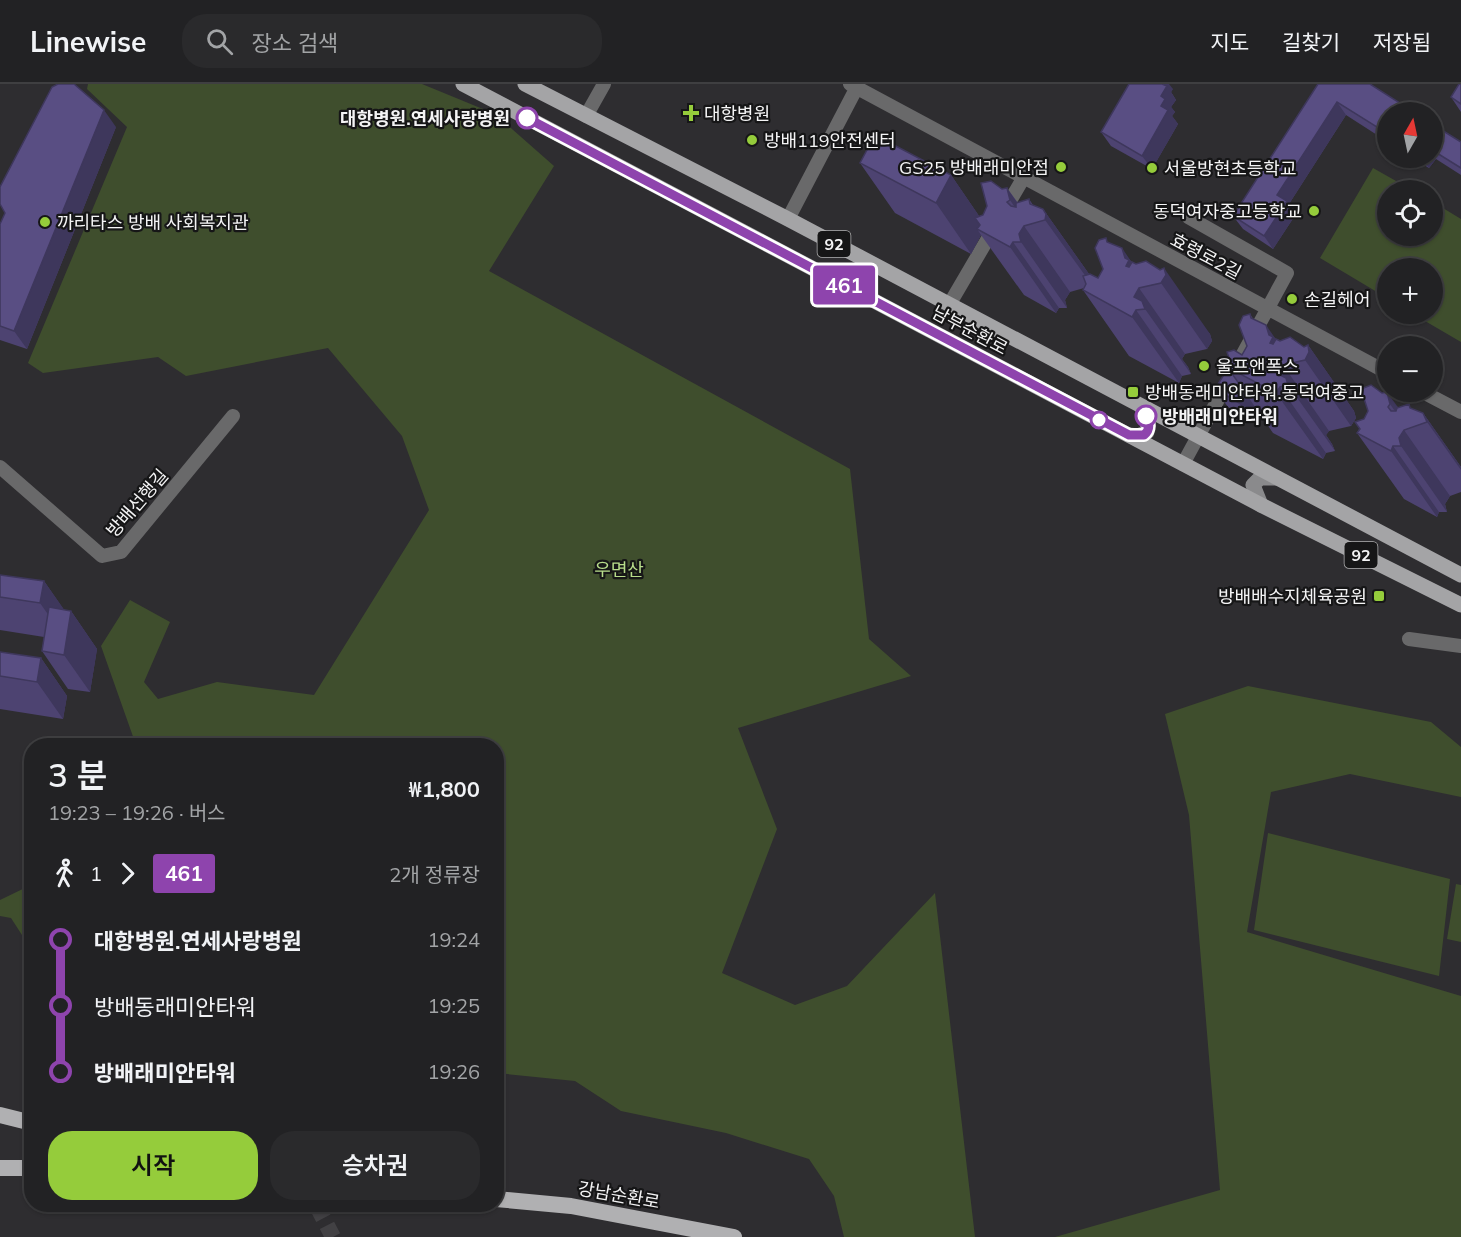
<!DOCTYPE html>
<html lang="ko">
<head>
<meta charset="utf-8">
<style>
  :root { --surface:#222224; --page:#2a2a2c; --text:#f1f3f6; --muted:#a2a4a6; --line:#3f3f41; --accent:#95cc3b }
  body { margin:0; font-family:Mulish,"Noto Sans KR",sans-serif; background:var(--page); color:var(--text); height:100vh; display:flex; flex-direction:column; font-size:22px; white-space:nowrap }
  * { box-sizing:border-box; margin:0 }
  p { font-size:20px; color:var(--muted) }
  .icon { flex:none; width:33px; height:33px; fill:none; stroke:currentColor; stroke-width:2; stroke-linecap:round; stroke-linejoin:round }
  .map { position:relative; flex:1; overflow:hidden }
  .drawer { position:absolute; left:24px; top:654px; width:480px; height:474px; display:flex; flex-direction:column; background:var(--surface); border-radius:24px; box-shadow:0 2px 4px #0004,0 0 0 2px var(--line) }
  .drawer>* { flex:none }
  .badge { padding:0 12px; border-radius:4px; font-size:21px; line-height:39px }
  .needle { width:39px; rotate:9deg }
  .controls { position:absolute; left:1377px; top:18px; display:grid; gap:12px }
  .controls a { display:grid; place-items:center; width:66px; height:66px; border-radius:50%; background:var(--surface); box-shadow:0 2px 4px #0004,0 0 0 2px var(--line); font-size:30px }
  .map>.badge { position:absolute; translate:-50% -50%; box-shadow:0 0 0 3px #fff }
  .legs { display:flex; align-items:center; gap:9px; height:66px; padding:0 24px; font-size:20px }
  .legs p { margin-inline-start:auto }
  .summary { display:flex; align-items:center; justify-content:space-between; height:102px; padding:0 24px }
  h1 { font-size:33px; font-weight:600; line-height:45px }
  .primary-button { display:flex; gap:12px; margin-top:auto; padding:12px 24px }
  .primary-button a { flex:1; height:69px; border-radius:24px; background:var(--accent); color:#111; font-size:24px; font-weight:600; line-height:69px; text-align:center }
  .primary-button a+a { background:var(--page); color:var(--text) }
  ul { padding:0 24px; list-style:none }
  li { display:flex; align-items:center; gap:21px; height:66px; font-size:22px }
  li i { display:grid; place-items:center; width:9px; height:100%; margin:0 8px; background:currentColor }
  li i::after { content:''; width:15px; height:15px; margin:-8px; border:4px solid; border-radius:50%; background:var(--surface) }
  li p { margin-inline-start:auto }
  li:first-child i { background:linear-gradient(#0000 50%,currentColor 0) }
  li:last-child i { background:linear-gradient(currentColor 50%,#0000 0) }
  header { display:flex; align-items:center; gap:36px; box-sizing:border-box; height:84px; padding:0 30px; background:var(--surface); border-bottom:2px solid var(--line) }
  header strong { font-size:28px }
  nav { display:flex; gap:33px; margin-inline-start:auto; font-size:21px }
  .search { width:420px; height:54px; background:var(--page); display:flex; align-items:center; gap:15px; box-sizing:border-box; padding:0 21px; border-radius:24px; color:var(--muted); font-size:22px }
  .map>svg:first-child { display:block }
</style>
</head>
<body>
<header>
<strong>Linewise</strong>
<div class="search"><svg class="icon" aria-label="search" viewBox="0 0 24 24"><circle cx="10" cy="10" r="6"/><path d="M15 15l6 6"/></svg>장소 검색</div>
<nav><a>지도</a><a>길찾기</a><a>저장됨</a></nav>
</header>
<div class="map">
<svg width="1461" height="1153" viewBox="0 0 1461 1153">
  <rect width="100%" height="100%" fill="#2e2d30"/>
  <path fill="#3f4e2d" d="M88 0H422L495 30 554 82 489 187 850 385 869 555 911 592 738 644 777 745 722 889 795 921 847 902 935 809 975 1153H844L834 1112 809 1075 726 1049 621 1027 575 997 497 989 496 662 136 661 101 562 130 516 170 538 144 598 158 615 217 598 314 611 429 426 402 352 328 264 186 292 158 273 43 289 28 279 127 43 87 5Z
    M1373 84 1412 106H1388V152H1432L1433 118 1461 135V258L1413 230H1432V184H1388L1387 214 1320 174Z
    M1248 602 1431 638 1461 663V713L1350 690 1271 708 1247 848 1461 912V1153H1055L1220 1106 1189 731 1165 630Z
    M1268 749 1450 795 1439 892 1254 846Z
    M1456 800 1461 801V858L1447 855Z
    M31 801V865L11 834 0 832V816Z"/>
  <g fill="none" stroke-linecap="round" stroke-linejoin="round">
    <path stroke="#424144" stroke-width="16" stroke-dasharray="16 8" stroke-linecap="butt" d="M316 1120 333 1153"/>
    <path stroke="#69696a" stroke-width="14" d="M850 0 1388 289
      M586 32 604 0
      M788 135 857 3
      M949 221 1024 93
      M1423 308 1461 328
      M1183 380 1287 189 1188 133
      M0 383 102 472 121 468 233 332
      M1409 555 1461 562"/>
    <path stroke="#8a8a8c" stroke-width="15" d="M1129 351 1138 352 1147 348 1148 339 1142 323
      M1261 421 1253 401 1260 394H1277"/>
    <path stroke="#a4a4a6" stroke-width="15" d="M463 0 1261 421 1461 521
      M525 0 788 135 1461 491"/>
    <path stroke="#b0b0b2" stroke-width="16" d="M0 1031 32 1039
      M0 1084H32
      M496 1115 571 1122 734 1153"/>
  </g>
  <path fill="#4d4371" d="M1318 0 1388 28V58L1346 31 1289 120 1296 130 1273 165 1243 145 1233 132Z
    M1461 0V28L1451 13Z
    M1173 5 1171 8 1176 16 1171 23 1175 28 1172 32 1178 40 1152 85 1111 62 1101 48Z
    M1432 40 1461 58V91L1436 75 1429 84 1412 74H1432Z
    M116 43 27 265 0 256V140L5 129Z
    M860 79 951 91 979 132 983 131 1002 105 1007 104 1018 119 1029 115 1033 121 1043 125 1089 190 1098 194 1103 185 1110 159 1132 178 1136 180 1146 177 1210 250 1212 257 1207 265 1185 270 1182 275 1188 283 1191 290 1182 292 1179 299 1129 272 1083 206 1084 204 1070 208 1065 216 1067 224H1059L1056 229 1024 211 981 151 971 170 895 129Z
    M1250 230 1254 236 1276 255 1304 263 1308 261 1354 327 1356 334 1351 342 1329 347 1326 351 1332 360 1335 367 1326 369 1323 375 1273 349 1257 326 1251 336 1228 323 1215 305 1228 284 1242 270 1247 262Z
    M1361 305 1398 323 1413 325 1423 329 1461 383V408L1450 412 1445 420 1447 428H1439L1437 433 1404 415 1357 349 1368 327Z
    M44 497 64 526 71 527 97 565 90 608 68 605 42 567 44 553 0 546V513Z
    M0 568 41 574 67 612 63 635 0 625Z"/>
  <path fill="#3e375c" d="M1161 0H1169L1173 5 1171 8 1176 16 1171 23 1175 28 1172 32 1178 40 1152 85 1142 72 1161 22Z
    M1337 18 1346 31 1289 120 1296 130 1273 165 1264 152 1277 111Z
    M104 26 116 43 27 265 14 247Z
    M1432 70 1436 75 1429 84 1422 74H1432Z
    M951 91 986 142 977 145 981 151 971 170 936 119Z
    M1007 104 1032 140 1027 141 1010 116Z
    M1043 125 1089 190 1092 201 1045 136Z
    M1024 142 1070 208 1065 216 1067 224 1021 158 1019 150Z
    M1013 158 1059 224 1056 229 1010 163Z
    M1122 164 1148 202 1126 182 1125 174Z
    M1164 184 1210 250 1212 257 1207 265 1161 199Z
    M1139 204 1185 270 1182 275 1188 283 1191 290 1145 225 1134 213Z
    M1136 226 1182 292 1179 299 1132 233Z
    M1266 241 1292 279 1270 259 1269 251Z
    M1308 261 1354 327 1356 334 1351 342 1305 276Z
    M1283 281 1329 347 1326 351 1332 360 1335 367 1288 301 1278 290Z
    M1280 303 1326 369 1323 375 1276 309Z
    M1245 308 1257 326 1251 336 1239 319Z
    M1387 308 1412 343 1407 345 1390 320Z
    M1423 329 1461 383V386L1427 338Z
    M1404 346 1450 412 1445 420 1447 428 1401 362 1399 354Z
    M1393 362 1439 428 1437 433 1391 367Z
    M44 497 70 534 71 527 97 565 90 608 64 571 66 556 40 519Z
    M41 574 67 612 63 635 37 598Z"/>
  <path fill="#594e83" stroke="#3e375c" stroke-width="1.5" d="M58 0H74L104 26 14 247 0 242V140L5 129 0 120V103L52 3Z
    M1129 0H1162L1167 2 1161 12 1165 15 1161 22 1168 26 1142 72 1101 48Z
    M1318 0H1370L1414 28H1388V50L1337 18 1277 111 1287 117 1264 152 1233 132Z
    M1459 0H1461V20L1451 13Z
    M1432 40 1461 58V84L1432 66Z
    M875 51 951 91 936 119 860 79Z
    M991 97 1002 105 1007 104 1010 116 1007 118 1011 122 1016 123V119L1029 115 1030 120 1043 125 1046 130 1045 136 1024 142 1019 150 1021 158H1013L1010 163 977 145 980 141 975 134 983 131 987 122 981 99Z
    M1106 154 1107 158 1122 164 1125 174 1129 176 1126 182 1129 183 1132 178 1136 180 1146 177 1160 186 1164 184 1166 191 1161 199 1139 204 1134 213 1142 217 1145 225 1136 226 1132 233 1083 206 1086 200 1083 192 1090 190 1098 194 1103 185 1095 164 1099 156Z
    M1250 230 1251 234 1266 241 1269 251 1273 253 1270 259 1273 260 1276 255 1280 257 1290 253 1304 263 1308 261 1309 268 1305 276 1283 281 1278 290 1286 294 1288 301 1280 303 1276 309 1227 283 1230 277 1227 268 1234 266 1242 271 1247 262 1239 241 1243 232Z
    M1228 284 1245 308 1239 319 1215 305Z
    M1371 301 1382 309 1387 308 1390 320 1388 323 1391 327H1396L1397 324 1409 320 1410 324 1423 329 1427 338 1404 346 1399 354 1401 362H1393L1391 367 1357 349 1360 345 1355 338 1364 335 1368 327 1361 305Z
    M0 491 44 497 40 519 0 513Z
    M49 523 71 527 64 571 42 567Z
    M0 568 41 574 37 598 0 592Z"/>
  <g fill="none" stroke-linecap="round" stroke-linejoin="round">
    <g stroke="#fff" stroke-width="14">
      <path id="line-1" d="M527 34 1129 351H1144C1151 345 1149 339 1146 332"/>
    </g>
    <use href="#line-1" stroke="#8e44ad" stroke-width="9"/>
  </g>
  <g fill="#95cc3b" stroke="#161617" stroke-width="2">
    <path d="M688 20h6v6h6v6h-6v6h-6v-6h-6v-6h6z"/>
    <circle cx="752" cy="56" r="6"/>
    <circle cx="1061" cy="83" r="6"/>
    <circle cx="1152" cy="84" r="6"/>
    <circle cx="1314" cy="127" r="6"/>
    <circle cx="45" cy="138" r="6"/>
    <circle cx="1292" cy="215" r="6"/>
    <circle cx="1204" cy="282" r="6"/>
    <rect x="1127" y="302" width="12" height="12" rx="3"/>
    <rect x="1373" y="506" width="12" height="12" rx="3"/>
  </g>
  <g fill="#fff" stroke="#8e44ad" stroke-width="3">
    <circle cx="527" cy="34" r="10"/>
    <circle cx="1146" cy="332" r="10"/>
    <circle cx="1099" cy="336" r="8"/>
  </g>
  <g text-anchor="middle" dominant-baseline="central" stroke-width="4.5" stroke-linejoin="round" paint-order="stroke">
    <g fill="#161617" stroke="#b1b1b2" stroke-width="1.5">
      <rect x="817.5" y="147" width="33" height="26" rx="4.5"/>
      <rect x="1344.5" y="458" width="33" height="26" rx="4.5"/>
    </g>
    <g font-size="16" font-weight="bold" fill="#f4f4f5">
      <text x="834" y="160">92</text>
      <text x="1361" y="471">92</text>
    </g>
    <g font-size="18" fill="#f4f4f5" stroke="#161617" text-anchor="start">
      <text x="704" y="29">대항병원</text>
      <text x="764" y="56">방배119안전센터</text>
      <text x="1049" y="83" text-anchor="end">GS25 방배래미안점</text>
      <text x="1164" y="84">서울방현초등학교</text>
      <text x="1302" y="127" text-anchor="end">동덕여자중고등학교</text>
      <text x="57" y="138">까리타스 방배 사회복지관</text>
      <text x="1304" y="215">손길헤어</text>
      <text x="1216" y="282">울프앤폭스</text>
      <text x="1145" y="308">방배동래미안타워.동덕여중고</text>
      <text x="1367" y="512" text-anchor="end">방배배수지체육공원</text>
    </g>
    <g font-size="18" font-weight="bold" fill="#f4f4f5" stroke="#161617" text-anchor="end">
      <text x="510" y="34">대항병원.연세사랑병원</text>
      <text x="1162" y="332" text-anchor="start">방배래미안타워</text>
    </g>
    <g font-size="18" fill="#f4f4f5" stroke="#161617">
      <text transform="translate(1206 172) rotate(28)">효령로2길</text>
      <text transform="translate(970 246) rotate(28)">남부순환로</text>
      <text transform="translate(137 419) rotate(-49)">방배선행길</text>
      <text transform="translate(619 1111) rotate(10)">강남순환로</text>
    </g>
    <g font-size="18" fill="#b7dc8a" stroke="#161617">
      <text x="619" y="485">우면산</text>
    </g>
  </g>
</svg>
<div class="controls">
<a><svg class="needle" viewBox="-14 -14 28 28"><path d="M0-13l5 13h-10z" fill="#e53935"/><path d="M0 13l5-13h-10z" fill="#a2a4a6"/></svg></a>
<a><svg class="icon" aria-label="locate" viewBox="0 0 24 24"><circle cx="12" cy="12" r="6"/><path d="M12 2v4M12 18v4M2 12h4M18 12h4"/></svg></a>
<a>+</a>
<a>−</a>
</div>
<b class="badge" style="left:844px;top:201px;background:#8e44ad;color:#fff">461</b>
<section class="drawer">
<div class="summary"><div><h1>3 분</h1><p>19:23 – 19:26 · 버스</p></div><b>₩1,800</b></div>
<div class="legs"><svg class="icon" aria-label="walk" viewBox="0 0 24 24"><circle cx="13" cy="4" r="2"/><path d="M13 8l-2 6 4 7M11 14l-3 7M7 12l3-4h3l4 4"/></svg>1<svg class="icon" aria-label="forward" viewBox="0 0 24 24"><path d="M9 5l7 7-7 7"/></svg><b class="badge" style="background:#8e44ad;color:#fff">461</b><p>2개 정류장</p></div>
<ul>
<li><i style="color:#8e44ad"></i><b>대항병원.연세사랑병원</b><p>19:24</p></li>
<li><i style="color:#8e44ad"></i><span>방배동래미안타워</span><p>19:25</p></li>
<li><i style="color:#8e44ad"></i><b>방배래미안타워</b><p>19:26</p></li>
</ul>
<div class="primary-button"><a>시작</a><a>승차권</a></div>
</section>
</div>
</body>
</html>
